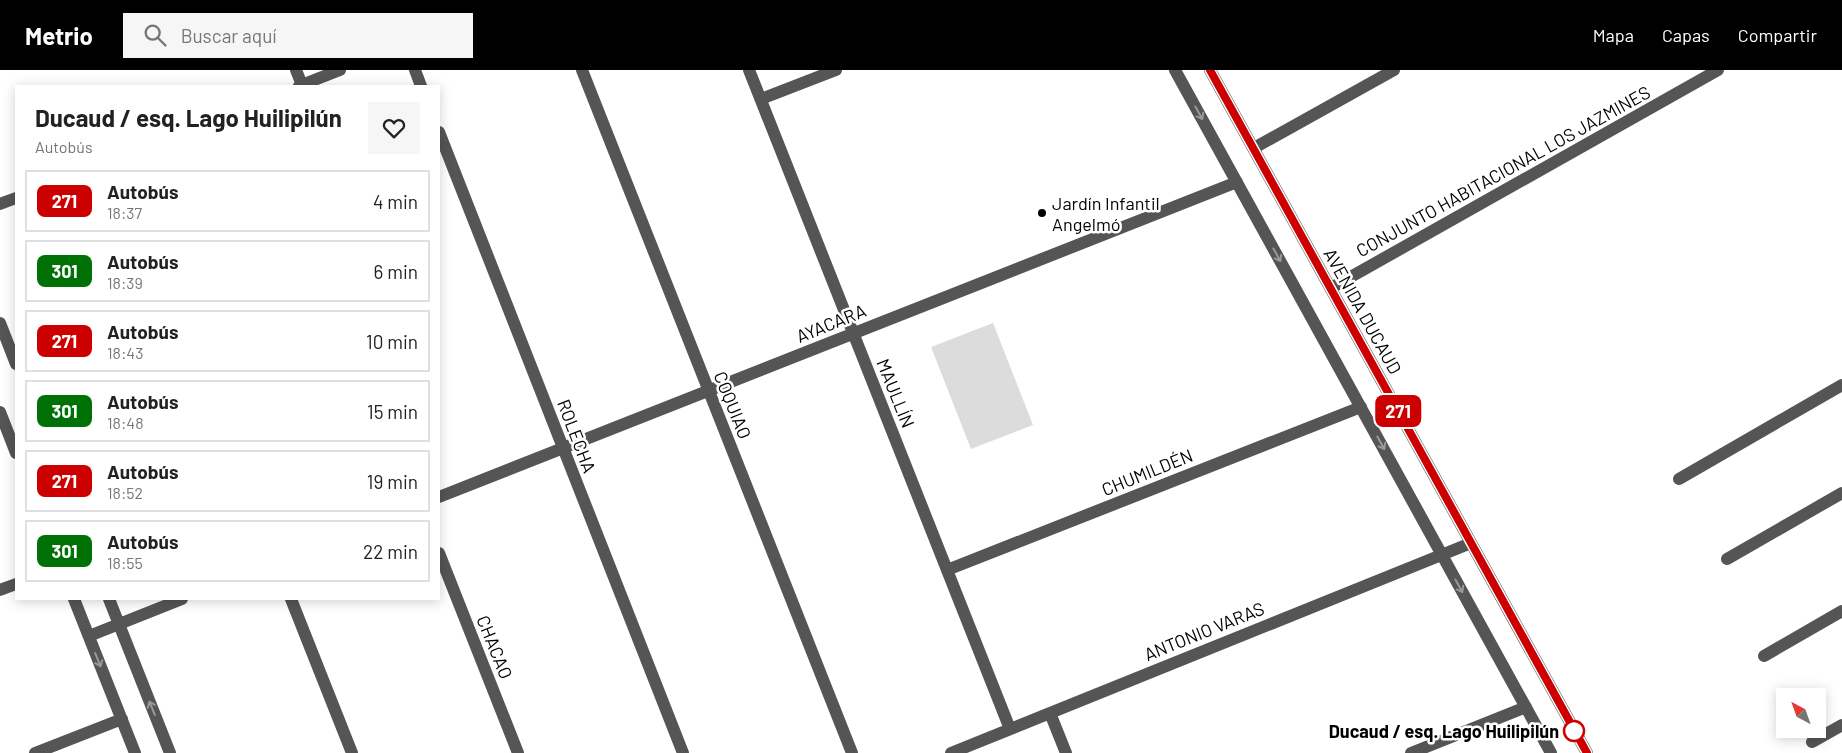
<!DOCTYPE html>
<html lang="es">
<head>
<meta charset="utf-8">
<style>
  :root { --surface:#fff; --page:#f6f6f6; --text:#222; --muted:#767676; --line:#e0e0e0; --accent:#000 }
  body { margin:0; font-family:Barlow,sans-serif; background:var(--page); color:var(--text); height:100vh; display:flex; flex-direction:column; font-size:19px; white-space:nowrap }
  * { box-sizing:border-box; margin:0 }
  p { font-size:16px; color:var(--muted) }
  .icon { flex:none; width:28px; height:28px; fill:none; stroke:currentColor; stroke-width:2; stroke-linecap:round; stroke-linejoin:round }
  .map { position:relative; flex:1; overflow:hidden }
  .side { position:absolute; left:15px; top:15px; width:425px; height:515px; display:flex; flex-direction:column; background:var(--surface); border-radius:0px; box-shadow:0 2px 12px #0003 }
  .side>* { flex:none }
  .badge { padding:0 10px; border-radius:8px; font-size:18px; line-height:32px }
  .needle { width:32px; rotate:319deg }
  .fabs { position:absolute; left:1776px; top:618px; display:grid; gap:10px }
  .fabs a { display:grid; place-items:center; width:50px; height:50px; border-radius:0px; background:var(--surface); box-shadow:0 2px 12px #0003; font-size:25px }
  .map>.badge { position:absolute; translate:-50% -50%; box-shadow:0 0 0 2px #fff }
  .round { display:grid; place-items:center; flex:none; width:52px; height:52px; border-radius:0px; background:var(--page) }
  .summary { display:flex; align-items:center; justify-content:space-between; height:85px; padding:0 20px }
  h1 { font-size:24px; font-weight:700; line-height:38px }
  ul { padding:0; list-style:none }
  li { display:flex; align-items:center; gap:15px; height:62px; margin:0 10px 8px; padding:0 10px; border:2px solid var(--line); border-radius:0px }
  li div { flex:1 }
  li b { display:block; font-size:19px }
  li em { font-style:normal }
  li .badge { min-width:55px; font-weight:700; text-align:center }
  header { display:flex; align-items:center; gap:30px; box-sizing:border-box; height:70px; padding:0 25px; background:var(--accent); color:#fff }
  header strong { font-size:24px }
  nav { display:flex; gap:28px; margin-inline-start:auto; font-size:18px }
  .search { width:350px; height:45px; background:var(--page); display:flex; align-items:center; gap:12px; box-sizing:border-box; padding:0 18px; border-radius:0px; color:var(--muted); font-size:19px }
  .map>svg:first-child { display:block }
</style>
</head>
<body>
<header>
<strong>Metrio</strong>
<div class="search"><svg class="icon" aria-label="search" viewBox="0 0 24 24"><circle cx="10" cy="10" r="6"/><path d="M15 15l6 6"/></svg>Buscar aquí</div>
<nav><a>Mapa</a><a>Capas</a><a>Compartir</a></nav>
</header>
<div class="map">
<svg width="1842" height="683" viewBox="0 0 1842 683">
  <rect width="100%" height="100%" fill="#fff"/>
  <path fill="#dcdcdc" d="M993 253 1033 355 971 379 931 277Z"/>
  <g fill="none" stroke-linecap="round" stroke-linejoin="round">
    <path stroke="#555" stroke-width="12" d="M296 0 302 15
      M415 0 421 16
      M582 0 852 683
      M749 0 1010 659
      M1175 0 1551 683
      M1210 0 1587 683
      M299 16 340 0
      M761 29 836 0
      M439 62 683 683
      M1254 78 1394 0
      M0 134 16 128
      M1331 218 1718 0
      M0 253 16 294
      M0 342 16 383
      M1679 409 1842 315
      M439 427 1237 112
      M439 483 518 683
      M1727 489 1842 423
      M947 500 1361 337
      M0 520 16 514
      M74 529 135 683
      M109 529 170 683
      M291 529 352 683
      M89 566 182 529
      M1764 586 1842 541
      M1050 643 1066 683
      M1812 672 1842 655
      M35 683 122 649
      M951 683 1471 473
      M1411 683 1526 637"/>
  </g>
  <defs><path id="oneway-shaft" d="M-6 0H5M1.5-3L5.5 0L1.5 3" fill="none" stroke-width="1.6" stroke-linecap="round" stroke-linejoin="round" transform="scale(1.25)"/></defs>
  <g stroke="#999">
    <use href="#oneway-shaft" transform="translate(1199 43) rotate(61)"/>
    <use href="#oneway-shaft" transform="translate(1277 185) rotate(61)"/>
    <use href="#oneway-shaft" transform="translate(1381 373) rotate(61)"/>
    <use href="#oneway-shaft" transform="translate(1459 516) rotate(61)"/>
    <use href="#oneway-shaft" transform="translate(98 590) rotate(68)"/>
    <use href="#oneway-shaft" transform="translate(152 638) rotate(-112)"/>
  </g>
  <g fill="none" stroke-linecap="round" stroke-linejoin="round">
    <g stroke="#fff" stroke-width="11">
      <path id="line" d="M1210 0 1587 683"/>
    </g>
    <use href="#line" stroke="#c00" stroke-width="8"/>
  </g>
  <circle fill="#000" stroke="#fff" stroke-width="2" cx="1042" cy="143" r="5"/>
  <circle fill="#fff" stroke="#c00" stroke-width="2.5" cx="1574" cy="661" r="10"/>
  <g text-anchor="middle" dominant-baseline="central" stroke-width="5" stroke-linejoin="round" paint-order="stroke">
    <g font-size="18" fill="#000" stroke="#fff">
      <text transform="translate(1503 101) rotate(-29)">CONJUNTO HABITACIONAL LOS JAZMINES</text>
      <text transform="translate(1363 241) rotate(61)">AVENIDA DUCAUD</text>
      <text transform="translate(831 253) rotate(-22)">AYACARA</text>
      <text transform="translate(896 323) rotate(68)">MAULLÍN</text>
      <text transform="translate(733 335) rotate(68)">COQUIAO</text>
      <text transform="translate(577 366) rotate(69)">ROLECHA</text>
      <text transform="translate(1147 402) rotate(-22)">CHUMILDÉN</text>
      <text transform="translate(1204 561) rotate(-22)">ANTONIO VARAS</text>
      <text transform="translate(495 577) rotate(68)">CHACAO</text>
    </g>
    <g font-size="18" fill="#000" stroke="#fff" text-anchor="start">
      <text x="1052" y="133">Jardín Infantil<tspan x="1052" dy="21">Angelmó</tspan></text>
    </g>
    <g font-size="18" font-weight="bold" fill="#000" stroke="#fff" text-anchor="end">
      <text x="1559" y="661">Ducaud / esq. Lago Huilipilún</text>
    </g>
  </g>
</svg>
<div class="fabs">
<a><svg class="needle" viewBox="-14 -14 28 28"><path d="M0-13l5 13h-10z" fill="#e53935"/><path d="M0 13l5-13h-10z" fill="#767676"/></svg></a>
</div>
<b class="badge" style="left:1398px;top:341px;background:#c00;color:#fff">271</b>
<section class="side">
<div class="summary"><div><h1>Ducaud / esq. Lago Huilipilún</h1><p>Autobús</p></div><a class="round"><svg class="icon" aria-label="heart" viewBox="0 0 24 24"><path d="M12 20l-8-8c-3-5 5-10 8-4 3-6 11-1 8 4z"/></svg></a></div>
<ul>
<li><span class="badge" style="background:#c00;color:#fff">271</span><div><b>Autobús</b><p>18:37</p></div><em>4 min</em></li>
<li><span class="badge" style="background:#007106;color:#fff">301</span><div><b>Autobús</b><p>18:39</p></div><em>6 min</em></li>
<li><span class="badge" style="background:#c00;color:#fff">271</span><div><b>Autobús</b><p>18:43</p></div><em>10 min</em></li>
<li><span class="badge" style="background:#007106;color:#fff">301</span><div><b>Autobús</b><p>18:48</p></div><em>15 min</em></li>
<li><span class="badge" style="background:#c00;color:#fff">271</span><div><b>Autobús</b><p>18:52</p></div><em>19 min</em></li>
<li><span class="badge" style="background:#007106;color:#fff">301</span><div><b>Autobús</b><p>18:55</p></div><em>22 min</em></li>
</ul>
</section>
</div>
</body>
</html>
